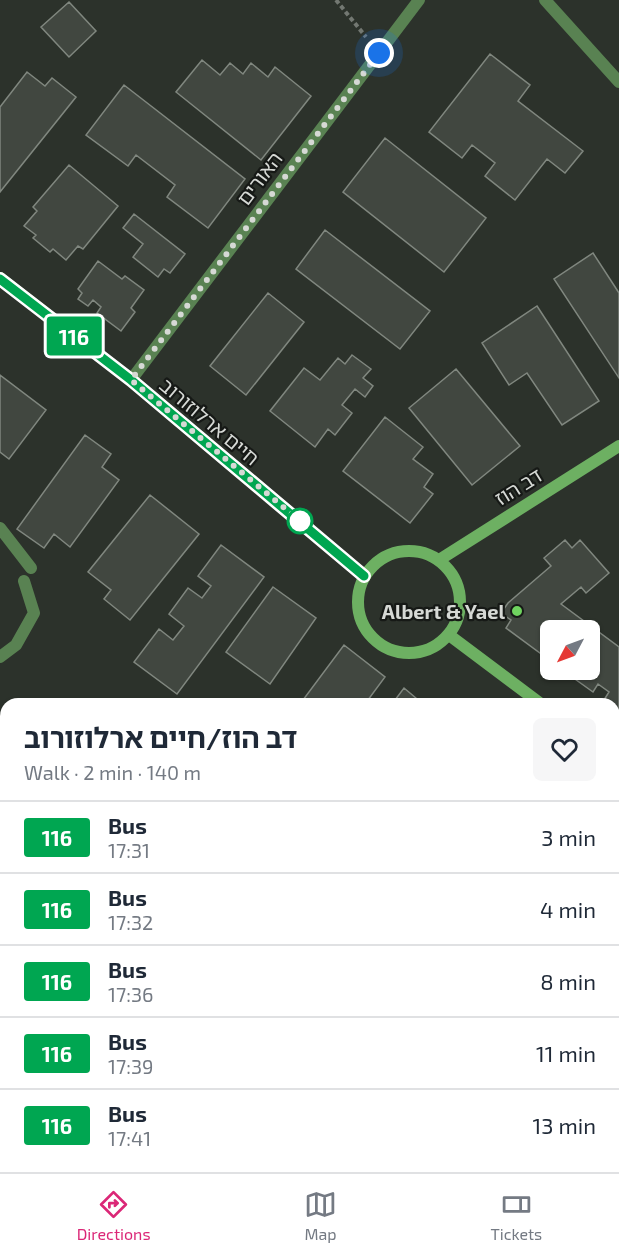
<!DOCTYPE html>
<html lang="en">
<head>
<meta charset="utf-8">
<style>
  :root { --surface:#fff; --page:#f6f6f7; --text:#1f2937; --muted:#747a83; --line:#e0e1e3; --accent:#db2777 }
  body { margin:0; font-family:"Exo 2","Noto Sans Hebrew",sans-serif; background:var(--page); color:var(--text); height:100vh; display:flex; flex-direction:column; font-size:22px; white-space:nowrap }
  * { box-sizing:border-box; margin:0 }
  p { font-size:20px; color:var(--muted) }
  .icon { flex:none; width:33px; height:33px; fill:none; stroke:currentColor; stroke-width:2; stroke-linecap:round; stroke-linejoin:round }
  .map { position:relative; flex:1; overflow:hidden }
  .drawer { position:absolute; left:0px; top:698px; width:620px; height:476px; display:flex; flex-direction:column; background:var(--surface); border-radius:18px 18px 0 0; box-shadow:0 2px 4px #0004 }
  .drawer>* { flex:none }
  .badge { padding:0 12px; border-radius:4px; font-size:21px; line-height:39px }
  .needle { width:39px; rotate:229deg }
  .tools { position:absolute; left:540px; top:620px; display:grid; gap:12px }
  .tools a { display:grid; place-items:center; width:60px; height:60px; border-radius:9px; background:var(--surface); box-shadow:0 2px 4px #0004; font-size:30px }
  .you { position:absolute; width:30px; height:30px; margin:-15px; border:4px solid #fff; border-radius:50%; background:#1a73e8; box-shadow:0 0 0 9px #1a73e833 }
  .map>.badge { position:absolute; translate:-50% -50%; box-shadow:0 0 0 3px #fff }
  .round { display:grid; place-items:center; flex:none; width:63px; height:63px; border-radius:9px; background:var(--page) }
  .head { display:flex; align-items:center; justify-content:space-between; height:102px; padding:0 24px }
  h1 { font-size:28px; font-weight:700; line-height:45px }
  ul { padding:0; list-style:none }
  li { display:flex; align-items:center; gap:18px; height:72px; padding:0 24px; border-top:2px solid var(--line) }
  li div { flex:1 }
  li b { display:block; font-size:22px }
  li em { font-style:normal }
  li .badge { min-width:66px; font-weight:700; text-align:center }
  .menu { display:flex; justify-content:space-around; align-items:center; height:84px; border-top:2px solid var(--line); background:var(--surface); font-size:16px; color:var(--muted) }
  .menu a { display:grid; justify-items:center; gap:3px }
  .menu .selected { color:var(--accent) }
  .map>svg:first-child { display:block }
</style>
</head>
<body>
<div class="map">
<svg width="619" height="1172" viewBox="0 0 619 1172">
  <rect width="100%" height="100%" fill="#2c322b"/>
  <path fill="#414740" stroke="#80877f" stroke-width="1.5" d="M69 2 96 31 69 57 41 27Z
    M490 54 530 85 518 101 583 151 565 173 547 159 515 200 485 176 495 163 472 145 462 158 429 132Z
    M202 60 220 75 230 63 243 74 251 63 268 77 275 67 311 96 261 160 176 92Z
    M27 72 45 86 52 78 76 97 0 192V107Z
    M124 85 245 179 208 228 167 197 175 185 136 155 128 166 86 135Z
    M385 138 486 218 444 272 343 192Z
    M69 165 118 206 83 249 78 246 66 260 53 249 50 252 33 238 36 235 24 226 37 211 33 207Z
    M134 214 185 254 170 273 164 269 158 277 133 257 143 244 123 228Z
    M325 230 430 311 400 349 296 269Z
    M593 253 619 293V378L554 279Z
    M98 261 122 279 125 276 144 290 131 308 135 312 121 331 97 313 101 307 93 300 88 306 78 299 82 293 78 289Z
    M268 293 304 322 246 395 210 366Z
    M537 306 599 401 562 425 527 373 509 385 482 343Z
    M352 355 371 369 363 378 373 386 365 397 355 389 342 405 352 413 335 435 328 429 315 447 270 411 304 368 320 380 338 358 345 364Z
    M456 369 520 446 472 485 409 408Z
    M0 375 46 410 9 459 0 452Z
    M385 417 423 447 413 459 433 474 424 487 433 494 410 523 343 471Z
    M85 435 111 454 102 467 119 480 70 547 54 534 44 548 17 529Z
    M150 495 199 534 130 620 104 599 111 590 88 572Z
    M565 540 572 548 580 540 609 573 586 593 581 587 561 604 619 647V711L614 707V704L604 700 609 692 598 684 593 692 561 669H590V630H550V649L544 656 506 628 511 620 501 613 508 603 551 566 544 558Z
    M221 545 264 577 177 694 134 662 159 629 173 640 184 626 169 614 188 588 202 598 211 586 198 576Z
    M273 587 316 618 270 684 226 652Z
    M344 645 385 677 365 704H300Z
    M404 688 423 704H392Z
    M0 747 6 755V780L0 785Z
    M614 837 619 842V894L614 900Z
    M0 863 3 867 6 864V887L0 891Z
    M619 1047V1080L614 1071V1050Z
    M0 1124 6 1132V1165L0 1169Z
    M168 1167H210L207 1169 209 1172H171Z
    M530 1167H583L586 1172H533Z"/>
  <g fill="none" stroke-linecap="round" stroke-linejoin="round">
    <path stroke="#737872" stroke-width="4" stroke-dasharray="4.5 3" stroke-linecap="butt" d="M336 0 366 37
      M614 1106 619 1114
      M502 1167 505 1172"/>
    <path stroke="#598252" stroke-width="12" d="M545 0 619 82
      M131 380 419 0
      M0 528 31 568
      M0 657 16 645 34 613 24 581
      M614 966 619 962
      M0 1016 6 1025
      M105 1167 109 1172
      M308 1172 316 1167"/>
    <path stroke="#6db062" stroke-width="12" d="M0 278 131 380 364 576
      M358 602a51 51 0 1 1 102 0a51 51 0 1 1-102 0Z
      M439 560 619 446
      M449 635 541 704
      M614 757 619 762"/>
  </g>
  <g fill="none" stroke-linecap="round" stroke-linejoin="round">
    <g stroke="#fff" stroke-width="14">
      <path id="line" d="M0 279 131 380 364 576"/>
    </g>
    <use href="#line" stroke="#00a651" stroke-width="9"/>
    <path stroke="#d6d9d5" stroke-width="6" stroke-dasharray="0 10.8" d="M300 521 131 380 379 53"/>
  </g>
  <circle fill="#fff" stroke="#00a651" stroke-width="3" cx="300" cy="521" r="12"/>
  <circle fill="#6fd35f" stroke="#161916" stroke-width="2" cx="517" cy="611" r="6"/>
  <g text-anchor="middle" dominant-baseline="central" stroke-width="4.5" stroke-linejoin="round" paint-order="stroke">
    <g font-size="20" fill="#d6d9d5" stroke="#161916">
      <text transform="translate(259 178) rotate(-53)">האורים</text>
      <text transform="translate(210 421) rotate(40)">חיים ארלוזורוב</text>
      <text transform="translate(518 486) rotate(-32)">דב הוז</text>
    </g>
    <g font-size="20" font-weight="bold" fill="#d6d9d5" stroke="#161916" text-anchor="end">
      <text x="505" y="611">Albert &amp; Yael</text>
    </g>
  </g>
</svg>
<div class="tools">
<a><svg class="needle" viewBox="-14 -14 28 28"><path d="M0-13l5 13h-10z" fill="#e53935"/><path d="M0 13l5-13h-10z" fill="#747a83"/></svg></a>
</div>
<div class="you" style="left:379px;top:53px"></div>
<b class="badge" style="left:74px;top:336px;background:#00a651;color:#fff">116</b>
<section class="drawer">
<div class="head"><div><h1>דב הוז/חיים ארלוזורוב</h1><p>Walk · 2 min · 140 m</p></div><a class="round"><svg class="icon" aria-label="heart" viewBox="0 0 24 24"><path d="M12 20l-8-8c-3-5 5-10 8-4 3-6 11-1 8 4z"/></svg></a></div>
<ul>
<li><span class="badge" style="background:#00a651;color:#fff">116</span><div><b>Bus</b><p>17:31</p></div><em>3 min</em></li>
<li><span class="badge" style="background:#00a651;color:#fff">116</span><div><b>Bus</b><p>17:32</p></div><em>4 min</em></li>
<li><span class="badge" style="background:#00a651;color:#fff">116</span><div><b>Bus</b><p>17:36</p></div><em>8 min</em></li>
<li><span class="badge" style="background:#00a651;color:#fff">116</span><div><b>Bus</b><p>17:39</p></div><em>11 min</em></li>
<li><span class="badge" style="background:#00a651;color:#fff">116</span><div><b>Bus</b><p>17:41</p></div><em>13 min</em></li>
</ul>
</section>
</div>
<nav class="menu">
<a class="selected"><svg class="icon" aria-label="directions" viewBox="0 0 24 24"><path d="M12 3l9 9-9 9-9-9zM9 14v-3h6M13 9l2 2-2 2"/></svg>Directions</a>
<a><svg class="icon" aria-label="map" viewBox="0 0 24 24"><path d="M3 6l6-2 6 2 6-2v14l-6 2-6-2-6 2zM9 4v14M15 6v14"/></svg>Map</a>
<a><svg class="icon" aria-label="tickets" viewBox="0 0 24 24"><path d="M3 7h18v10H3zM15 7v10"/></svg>Tickets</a>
</nav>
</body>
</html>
